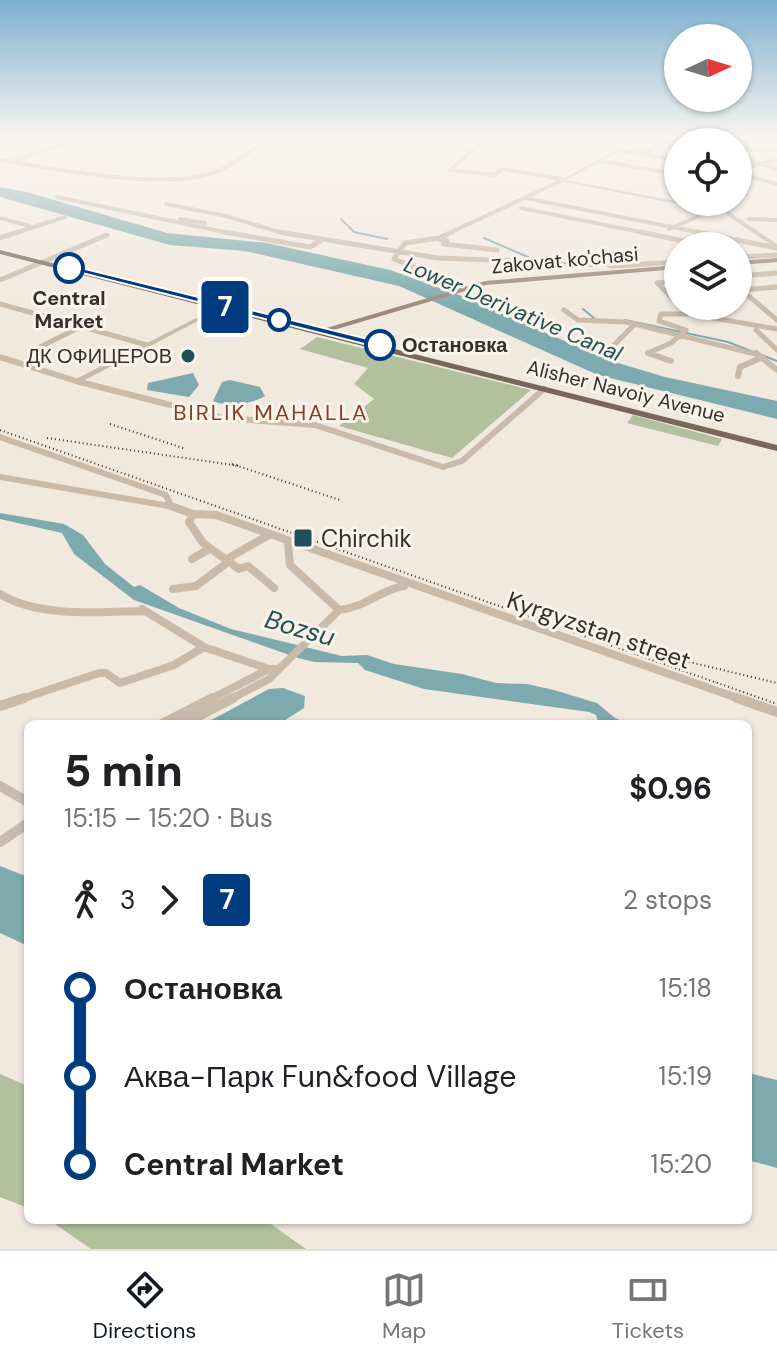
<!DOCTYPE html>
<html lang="en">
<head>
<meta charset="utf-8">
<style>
  :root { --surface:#fff; --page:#f6f6f6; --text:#202124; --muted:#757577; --line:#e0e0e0; --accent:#111827 }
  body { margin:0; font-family:"DM Sans",sans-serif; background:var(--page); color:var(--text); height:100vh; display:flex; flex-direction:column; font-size:30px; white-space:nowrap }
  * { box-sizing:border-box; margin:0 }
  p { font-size:26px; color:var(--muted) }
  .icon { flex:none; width:44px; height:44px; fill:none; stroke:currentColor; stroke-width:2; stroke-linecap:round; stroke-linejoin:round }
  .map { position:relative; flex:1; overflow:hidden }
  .panel { position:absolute; left:24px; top:720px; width:728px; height:504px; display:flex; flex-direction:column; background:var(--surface); border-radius:12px; box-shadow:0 2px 6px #0004 }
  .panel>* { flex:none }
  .badge { padding:0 16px; border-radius:6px; font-size:28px; line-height:52px }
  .needle { width:52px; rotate:86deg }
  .tools { position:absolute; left:664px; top:24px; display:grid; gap:16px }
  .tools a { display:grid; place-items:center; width:88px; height:88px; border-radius:50%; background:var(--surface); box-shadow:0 2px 6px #0004; font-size:40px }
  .map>.badge { position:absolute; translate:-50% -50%; box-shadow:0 0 0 4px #fff }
  .legs { display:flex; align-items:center; gap:12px; height:88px; padding:0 40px; font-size:26px }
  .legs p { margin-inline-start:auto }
  .head { display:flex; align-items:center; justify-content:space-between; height:136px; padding:0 40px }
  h1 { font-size:44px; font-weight:800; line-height:60px }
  ul { padding:0 40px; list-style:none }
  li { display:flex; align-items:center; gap:28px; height:88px; font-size:30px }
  li i { display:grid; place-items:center; width:12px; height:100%; margin:0 10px; background:currentColor }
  li i::after { content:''; width:20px; height:20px; margin:-10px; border:6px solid; border-radius:50%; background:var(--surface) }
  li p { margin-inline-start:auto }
  li:first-child i { background:linear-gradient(#0000 50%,currentColor 0) }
  li:last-child i { background:linear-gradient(currentColor 50%,#0000 0) }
  .menu { display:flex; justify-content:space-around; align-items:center; height:112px; border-top:2px solid var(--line); background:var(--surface); font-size:22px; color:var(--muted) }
  .menu a { display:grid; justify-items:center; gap:4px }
  .menu .active { color:var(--accent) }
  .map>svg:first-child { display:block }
</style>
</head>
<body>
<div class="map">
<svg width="777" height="1249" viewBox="0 0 777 1249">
  <rect width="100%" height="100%" fill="#f2e9de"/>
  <path fill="#b3c09e" d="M317 337 531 390 452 458 339 426 374 399 354 384 368 368 300 349Z
    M633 415 722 439 718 446 627 423Z
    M0 1074 28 1086V1208L0 1197Z
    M49 1220H265L306 1249H91Z"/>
  <path fill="#7daaae" d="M0 187 27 192 167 233 267 243 390 270 462 296 608 360 665 377 777 401V419L598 375 399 286 245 251 170 245 0 197Z
    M193 373 199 385 189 397 147 390 148 383Z
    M230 380 260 387 265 396C252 404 227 407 213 401L222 382Z
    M0 513 64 524 83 535 105 564 134 587 140 585 179 608 231 629 342 656 367 655 394 664 462 674 496 683 527 684 554 690 597 703 615 718 630 724H599L596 715 589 712 424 689 365 670 358 663 314 662 298 658 134 600 74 554 62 533 0 519Z
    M283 688 305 696 304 708 279 724H204L269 689Z
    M0 866 28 877V946L0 933Z
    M748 1073 777 1080V1168L748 1160Z"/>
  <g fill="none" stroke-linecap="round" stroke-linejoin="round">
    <path stroke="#7daaae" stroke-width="2" d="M341 219 354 232 387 239
      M484 238 537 261 594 266
      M583 309 595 319
      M625 320 728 342 777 361"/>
    <path stroke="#cabaaa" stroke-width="3" d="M21 145 47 137"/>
    <path stroke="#cabaaa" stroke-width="4" d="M57 137 75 141
      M488 137 450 170 494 175 503 169 561 179
      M756 140 759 137
      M705 142 718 137
      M216 147 233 137
      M738 149 777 150
      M622 151 678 160
      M643 154 674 137
      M738 157 777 169
      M0 160C52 169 164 190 213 173 234 165 252 150 270 137
      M16 160 87 137
      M601 161 669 173
      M738 169 777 160
      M738 173 777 184
      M57 197 234 234
      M525 198 707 234
      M166 204 226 216 286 234
      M521 208 650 234
      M0 218 30 226
      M180 219 205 223
      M749 219 777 220
      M669 229 715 209
      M12 234 65 217
      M447 234 561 181"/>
    <path stroke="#cabaaa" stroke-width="5" d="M224 232 310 247 320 241
      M279 232 438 258 518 261
      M452 232 439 238 405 243 394 259 465 288
      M640 232 709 246
      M697 232 777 248
      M0 238 18 232
      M438 239 447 241 444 244 497 250
      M572 257 613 266 678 262
      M738 257 777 255
      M738 276 777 273
      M0 280 107 235
      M657 283 678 304
      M657 283 678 281
      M738 287 777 320
      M742 290 777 287
      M0 304 147 345
      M564 310 578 320 626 322 759 355
      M756 330 777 350
      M40 347 80 327
      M610 349 635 324
      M654 355 648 353 671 343 686 330 659 321 661 314H690L777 329"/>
    <path stroke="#cabaaa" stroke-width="6" d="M648 353 671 361
      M756 353 777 370
      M0 357 76 381 222 418 315 425 443 467 462 461 544 389
      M738 376 740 367 763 357
      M0 437 166 495 171 506
      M0 477 175 507"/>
    <path stroke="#cabaaa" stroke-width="8" d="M168 505 193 514 216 515 743 700
      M193 514 189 522 203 543 239 569 248 566 274 588
      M288 542 290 565 339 610C364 608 380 590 404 586
      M192 559 209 549
      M225 560 269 535
      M173 589 196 586 228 562
      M0 594C39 618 101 612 145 611
      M142 609 204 647 269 669H279
      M18 700 99 673H106L120 683 174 665 204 647
      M209 700 269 669
      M229 700 269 679 339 610"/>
    <path stroke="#cabaaa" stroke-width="10" d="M737 698 777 712
      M0 706 24 698
      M162 724 213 698
      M183 724 233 698
      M0 786 28 802
      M0 842 28 823"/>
    <path fill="#cabaaa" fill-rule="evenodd" d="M640 137H646L566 180 728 211 777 244V249L724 213 559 181Z
      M218 307 223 308 79 383 72 381Z"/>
    <path fill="#9d897b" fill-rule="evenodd" d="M777 258V262L738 265V261Z
      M678 265V269L486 285 320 334 313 332 485 281Z"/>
    <path fill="#78665b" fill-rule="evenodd" d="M0 250 777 445V451L0 254Z"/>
    <path stroke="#372e29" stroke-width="2" stroke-dasharray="1 3" stroke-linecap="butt" d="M110 424 186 449
      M0 430 777 704
      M47 438 240 466
      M232 464 340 500
      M681 660 777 683"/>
  </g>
  <linearGradient id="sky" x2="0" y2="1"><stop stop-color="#7db0d1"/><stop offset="0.44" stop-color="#f9f5f0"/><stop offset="1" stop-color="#f9f5f0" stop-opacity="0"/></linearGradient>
  <rect width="777" height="312" fill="url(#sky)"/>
  <path fill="#003b80" stroke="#fff" stroke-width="2" d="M69 265 384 343 385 345 380 348 66 269Z"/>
  <g fill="#fff" stroke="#003b80" stroke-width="4">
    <circle cx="69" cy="268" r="14"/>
    <circle cx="279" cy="320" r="10"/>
    <circle cx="380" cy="345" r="14"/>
  </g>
  <g fill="#205157" stroke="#f9f3ea" stroke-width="3">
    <circle cx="188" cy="356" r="8"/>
    <rect x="293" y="528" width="20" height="20" rx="4"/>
  </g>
  <g text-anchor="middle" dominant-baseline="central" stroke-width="6" stroke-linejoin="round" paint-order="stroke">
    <g font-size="20" fill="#372e29" stroke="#f9f3ea">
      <text transform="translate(565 260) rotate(-5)">Zakovat ko'chasi</text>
      <text transform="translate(626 391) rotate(14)">Alisher Navoiy Avenue</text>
    </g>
    <g font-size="20" font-weight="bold" fill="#372e29" stroke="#f9f3ea">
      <text x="69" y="298">Central<tspan x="69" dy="23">Market</tspan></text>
      <text x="402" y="345" text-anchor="start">Остановка</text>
    </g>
    <g font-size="20" fill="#372e29" stroke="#f9f3ea" text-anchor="end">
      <text x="172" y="356">ДК ОФИЦЕРОВ</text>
    </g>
    <g font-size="22" font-style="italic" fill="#205157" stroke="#f9f3ea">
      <text transform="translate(513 309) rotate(23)">Lower Derivative Canal</text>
    </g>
    <g font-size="22" letter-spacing="2" fill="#834025" stroke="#f9f3ea">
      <text x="271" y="412">BIRLIK MAHALLA</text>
    </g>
    <g font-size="24" fill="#372e29" stroke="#f9f3ea" text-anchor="start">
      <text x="321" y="538">Chirchik</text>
    </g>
    <g font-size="24" fill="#372e29" stroke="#f9f3ea">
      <text transform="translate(599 630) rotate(19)">Kyrgyzstan street</text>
    </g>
    <g font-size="26" font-style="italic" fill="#205157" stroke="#f9f3ea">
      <text transform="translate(300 628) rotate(16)">Bozsu</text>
    </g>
  </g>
</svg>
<div class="tools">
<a><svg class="needle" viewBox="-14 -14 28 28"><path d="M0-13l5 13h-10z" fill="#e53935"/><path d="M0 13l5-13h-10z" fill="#757577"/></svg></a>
<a><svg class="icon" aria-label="locate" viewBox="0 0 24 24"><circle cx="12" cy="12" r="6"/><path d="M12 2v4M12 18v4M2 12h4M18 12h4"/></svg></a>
<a><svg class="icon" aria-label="layers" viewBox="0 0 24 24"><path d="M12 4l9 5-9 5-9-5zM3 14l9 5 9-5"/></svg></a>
</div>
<b class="badge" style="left:225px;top:307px;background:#003b80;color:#fff">7</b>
<section class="panel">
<div class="head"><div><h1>5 min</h1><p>15:15 – 15:20 · Bus</p></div><b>$0.96</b></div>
<div class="legs"><svg class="icon" aria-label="walk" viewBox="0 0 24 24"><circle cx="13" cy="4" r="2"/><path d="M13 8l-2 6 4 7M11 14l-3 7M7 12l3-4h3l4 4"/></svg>3<svg class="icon" aria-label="forward" viewBox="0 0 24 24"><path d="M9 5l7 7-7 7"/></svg><b class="badge" style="background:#003b80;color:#fff">7</b><p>2 stops</p></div>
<ul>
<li><i style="color:#003b80"></i><b>Остановка</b><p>15:18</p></li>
<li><i style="color:#003b80"></i><span>Аква-Парк Fun&amp;food Village</span><p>15:19</p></li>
<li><i style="color:#003b80"></i><b>Central Market</b><p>15:20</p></li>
</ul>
</section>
</div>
<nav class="menu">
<a class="active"><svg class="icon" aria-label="directions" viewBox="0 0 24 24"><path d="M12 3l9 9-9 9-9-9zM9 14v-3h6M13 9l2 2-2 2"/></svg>Directions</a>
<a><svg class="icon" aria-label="map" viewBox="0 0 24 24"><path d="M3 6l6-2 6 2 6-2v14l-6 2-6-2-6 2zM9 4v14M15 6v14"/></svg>Map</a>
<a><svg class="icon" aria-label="tickets" viewBox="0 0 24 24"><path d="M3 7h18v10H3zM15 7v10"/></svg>Tickets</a>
</nav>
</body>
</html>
